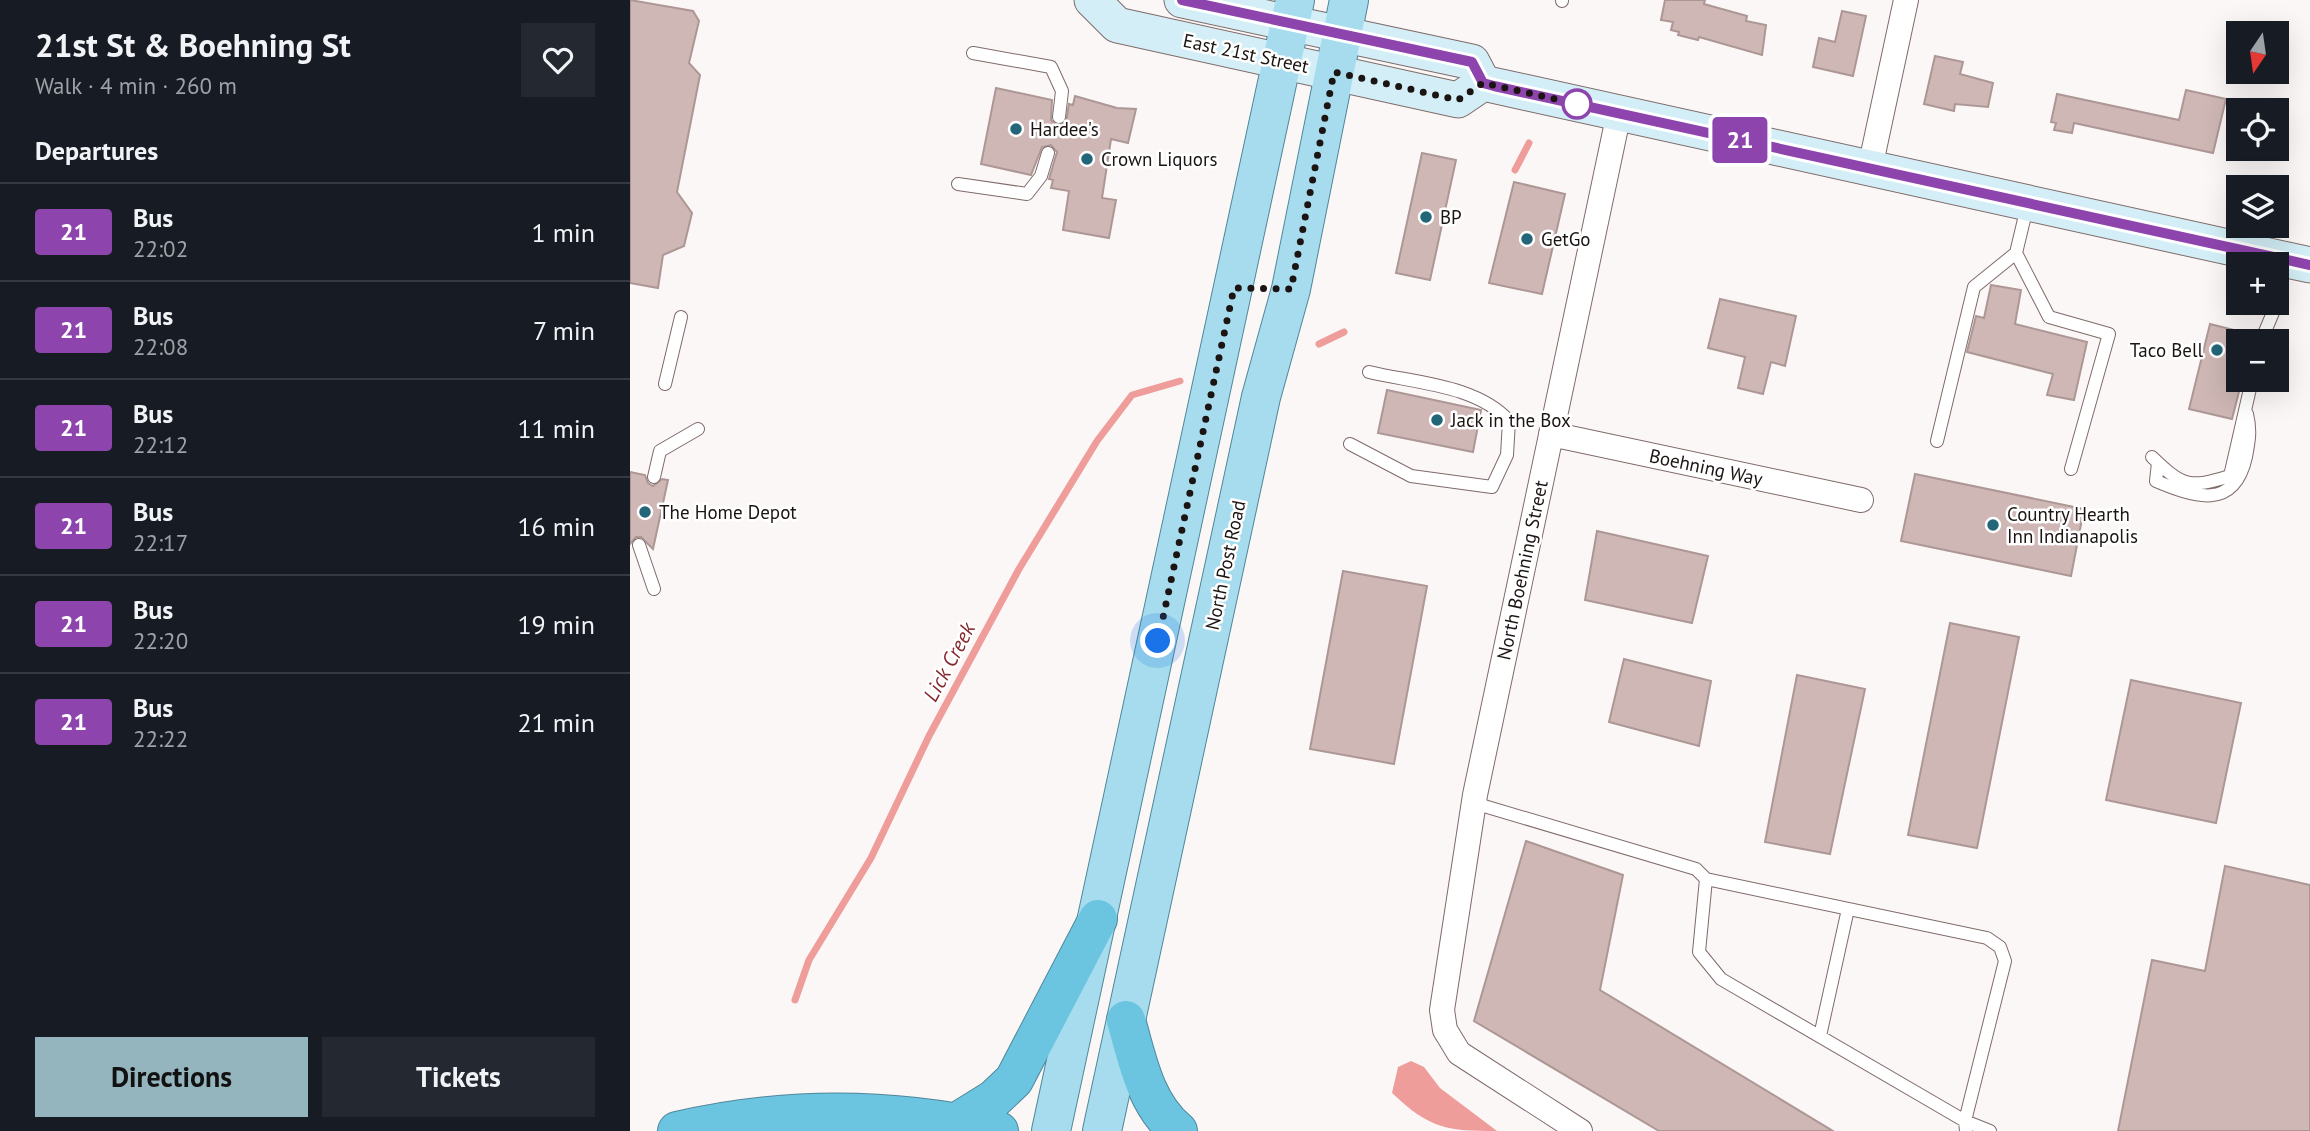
<!DOCTYPE html>
<html lang="en">
<head>
<meta charset="utf-8">
<style>
  :root { --surface:#171b24; --page:#242831; --text:#f1f3f6; --muted:#9ea1a6; --line:#363941; --accent:#94b4be }
  body { margin:0; font-family:"PT Sans",sans-serif; background:var(--page); color:var(--text); height:100vh; display:flex; flex-direction:column; font-size:26px; white-space:nowrap }
  * { box-sizing:border-box; margin:0 }
  p { font-size:23px; color:var(--muted) }
  .icon { flex:none; width:38px; height:38px; fill:none; stroke:currentColor; stroke-width:2; stroke-linecap:round; stroke-linejoin:round }
  .map { position:relative; flex:1; overflow:hidden }
  .details { display:flex; flex-direction:column; background:var(--surface); width:630px }
  .details>* { flex:none }
  .badge { padding:0 14px; border-radius:5px; font-size:24px; line-height:46px }
  .needle { width:46px; rotate:193deg }
  .fabs { position:absolute; left:1596px; top:21px; display:grid; gap:14px }
  .fabs a { display:grid; place-items:center; width:63px; height:63px; border-radius:0px; background:var(--surface); box-shadow:0 7px 28px #0002; font-size:35px }
  .you { position:absolute; width:35px; height:35px; margin:-18px; border:5px solid #fff; border-radius:50%; background:#1a73e8; box-shadow:0 0 0 10px #1a73e833 }
  .map>.badge { position:absolute; translate:-50% -50%; box-shadow:0 0 0 4px #fff }
  h2 { padding:0 35px; font-size:26px; line-height:63px }
  .round { display:grid; place-items:center; flex:none; width:74px; height:74px; border-radius:0px; background:var(--page) }
  .head { display:flex; align-items:center; justify-content:space-between; height:119px; padding:0 35px }
  h1 { font-size:33px; font-weight:800; line-height:52px }
  .primary-button { display:flex; gap:14px; margin-top:auto; padding:14px 35px }
  .primary-button a { flex:1; height:80px; border-radius:0px; background:var(--accent); color:#111; font-size:28px; font-weight:800; line-height:80px; text-align:center }
  .primary-button a+a { background:var(--page); color:var(--text) }
  ul { padding:0; list-style:none }
  li { display:flex; align-items:center; gap:21px; height:98px; padding:0 35px; border-top:2px solid var(--line) }
  li div { flex:1 }
  li b { display:block; font-size:26px }
  li em { font-style:normal }
  li .badge { min-width:77px; font-weight:700; text-align:center }
  main { display:flex; flex:1; min-height:0 }
  .map>svg:first-child { display:block }
</style>
</head>
<body>
<main>
<section class="details">
<div class="head"><div><h1>21st St &amp; Boehning St</h1><p>Walk · 4 min · 260 m</p></div><a class="round"><svg class="icon" aria-label="heart" viewBox="0 0 24 24"><path d="M12 20l-8-8c-3-5 5-10 8-4 3-6 11-1 8 4z"/></svg></a></div>
<h2>Departures</h2>
<ul>
<li><span class="badge" style="background:#8e44ad;color:#fff">21</span><div><b>Bus</b><p>22:02</p></div><em>1 min</em></li>
<li><span class="badge" style="background:#8e44ad;color:#fff">21</span><div><b>Bus</b><p>22:08</p></div><em>7 min</em></li>
<li><span class="badge" style="background:#8e44ad;color:#fff">21</span><div><b>Bus</b><p>22:12</p></div><em>11 min</em></li>
<li><span class="badge" style="background:#8e44ad;color:#fff">21</span><div><b>Bus</b><p>22:17</p></div><em>16 min</em></li>
<li><span class="badge" style="background:#8e44ad;color:#fff">21</span><div><b>Bus</b><p>22:20</p></div><em>19 min</em></li>
<li><span class="badge" style="background:#8e44ad;color:#fff">21</span><div><b>Bus</b><p>22:22</p></div><em>21 min</em></li>
</ul>
<div class="primary-button"><a>Directions</a><a>Tickets</a></div>
</section>
<div class="map">
<svg width="1680" height="1131" viewBox="0 0 1680 1131">
  <rect width="100%" height="100%" fill="#fcf7f7"/>
  <path fill="#ef9d9a" d="M781 1061 794 1067 810 1088 867 1131C817 1131 800 1129 762 1093L768 1067Z"/>
  <g fill="none" stroke-linecap="round" stroke-linejoin="round">
    <path stroke="#ef9d9a" stroke-width="7" d="M885 170 899 143
      M689 344 714 332
      M165 1000 179 960 241 858 299 736 389 569 467 441 502 395 550 381"/>
  </g>
  <path fill="#ceb7b5" stroke="#ad9795" stroke-width="2" d="M0 0 63 11 69 21 59 63 70 75 47 192 62 213 54 246 33 255 28 288 0 283Z
    M1035 0H1075L1074 4 1117 16 1116 21 1136 25 1132 55 1069 37 1068 40 1048 35 1049 32 1041 30 1043 22 1031 20Z
    M1212 11 1236 16 1223 76 1183 67 1189 38 1205 42Z
    M1305 56 1333 62 1330 74 1363 83 1358 107 1325 104 1324 111 1294 104Z
    M366 88 422 100 421 120 427 126 436 122 439 104 443 105 445 96 487 108 506 109 498 143 481 139 472 198 486 200 479 238 433 230 439 191 421 188 423 180 419 179 427 152 421 145 412 147 401 175 351 164Z
    M1556 90 1596 99 1583 153 1444 123 1442 133 1424 130 1426 123 1421 122 1427 94 1549 120Z
    M792 153 826 160 800 280 766 273Z
    M884 182 935 194 912 294 859 283Z
    M1361 285 1391 290 1385 324 1457 342 1444 400 1417 395 1423 374 1337 352 1346 316 1354 318Z
    M1090 299 1166 316 1155 366 1141 362 1133 394 1108 388 1115 357 1078 348Z
    M1580 324 1608 331V380H1612L1602 419 1559 409Z
    M757 390 851 410 843 452 748 433Z
    M0 472 15 475 18 483 23 486 32 479 38 480 23 549 11 537H6L0 544Z
    M1285 474 1454 509 1441 576 1271 541Z
    M967 531 1078 556 1062 623 955 600Z
    M713 571 797 586 764 764 680 749Z
    M1320 623 1389 637 1347 848 1278 835Z
    M994 659 1081 681 1069 746 979 722Z
    M1167 675 1235 689 1200 854 1135 842Z
    M1501 680 1611 703 1586 823 1476 800Z
    M896 841 993 875 970 990 1203 1131H1029L844 1021Z
    M1595 866 1680 885V1131H1488L1522 960 1575 971Z"/>
  <g fill="none" stroke-linecap="round" stroke-linejoin="round">
    <g stroke="#7f6b6a" stroke-width="14">
      <path id="service" d="M932 1V0
        M343 53 421 67 432 91 429 117
        M328 184 397 194 411 176 418 153
        M1386 253 1419 317 1479 334 1441 469
        M1631 341 1647 303
        M35 384 51 317
        M1307 441 1344 287 1386 253 1398 203
        M720 444 781 476 862 487 877 455 879 421C847 385 785 383 739 372
        M1522 457C1552 486 1559 489 1600 476L1622 380
        M1528 463 1526 481C1564 497 1604 511 1616 457 1619 441 1621 430 1617 414
        M24 477 30 451 68 429
        M9 545 24 589
        M844 803 1066 869 1076 879 1069 952 1091 979 1335 1121 1360 1131
        M1076 879 1357 938 1370 947 1375 961 1335 1121 1336 1131
        M1190 1036 1218 909"/>
    </g>
    <g stroke="#7f6b6a" stroke-width="26">
      <path id="minor" d="M1240 168 1276 0
        M921 434 1231 500
        M950 1131 829 1053 815 1030 812 1010 845 795 989 113"/>
    </g>
    <g stroke="#7f6b6a" stroke-width="37">
      <path id="secondary" d="M462 0 487 25 828 100 853 83 1680 265
        M552 0 842 62 853 83"/>
    </g>
    <g stroke="#4f8799" stroke-width="40">
      <path id="primary" d="M421 1131 665 0
        M472 1131 631 397 661 289 719 0"/>
    </g>
    <g stroke="#4f8799" stroke-width="40">
      <path id="motorway" d="M496 1020C507 1059 515 1104 548 1131
        M327 1122 364 1099 384 1080 468 919
        M47 1131C154 1106 262 1107 369 1131"/>
    </g>
    <use href="#service" stroke="#fff" stroke-width="12"/>
    <use href="#minor" stroke="#fff" stroke-width="24"/>
    <use href="#secondary" stroke="#d3eef6" stroke-width="35"/>
    <use href="#primary" stroke="#a6dced" stroke-width="38"/>
    <use href="#motorway" stroke="#6bc5e1" stroke-width="38"/>
  </g>
  <g fill="none" stroke-linecap="round" stroke-linejoin="round">
    <g stroke="#fff" stroke-width="16">
      <path id="line" d="M552 0 842 62 853 83 864 86 1680 265"/>
    </g>
    <use href="#line" stroke="#8e44ad" stroke-width="10"/>
    <path stroke="#1c1413" stroke-width="7" stroke-dasharray="0 12.6" d="M528 641 604 288 661 289 704 72 828 100 853 83 947 104"/>
  </g>
  <circle fill="#fff" stroke="#8e44ad" stroke-width="3.5" cx="947" cy="104" r="14"/>
  <g fill="#236679" stroke="#fff" stroke-width="2.5">
    <circle cx="386" cy="129" r="7"/>
    <circle cx="457" cy="159" r="7"/>
    <circle cx="796" cy="217" r="7"/>
    <circle cx="897" cy="239" r="7"/>
    <circle cx="1587" cy="350" r="7"/>
    <circle cx="807" cy="420" r="7"/>
    <circle cx="15" cy="512" r="7"/>
    <circle cx="1363" cy="525" r="7"/>
  </g>
  <g text-anchor="middle" dominant-baseline="central" stroke-width="5" stroke-linejoin="round" paint-order="stroke">
    <g font-size="19" fill="#1c1413" stroke="#fff">
      <text transform="translate(616 53) rotate(12)">East 21st Street</text>
      <text transform="translate(1076 467) rotate(12)">Boehning Way</text>
      <text transform="translate(595 565) rotate(-78)">North Post Road</text>
      <text transform="translate(892 570) rotate(-78)">North Boehning Street</text>
    </g>
    <g font-size="19" fill="#1c1413" stroke="#fff" text-anchor="start">
      <text x="400" y="129">Hardee's</text>
      <text x="471" y="159">Crown Liquors</text>
      <text x="810" y="217">BP</text>
      <text x="911" y="239">GetGo</text>
      <text x="1573" y="350" text-anchor="end">Taco Bell</text>
      <text x="821" y="420">Jack in the Box</text>
      <text x="29" y="512">The Home Depot</text>
      <text x="1377" y="514">Country Hearth<tspan x="1377" dy="22">Inn Indianapolis</tspan></text>
    </g>
    <g font-size="21" font-style="italic" fill="#85272c" stroke="#fff">
      <text transform="translate(319 662) rotate(-62)">Lick Creek</text>
    </g>
  </g>
</svg>
<div class="fabs">
<a><svg class="needle" viewBox="-14 -14 28 28"><path d="M0-13l5 13h-10z" fill="#e53935"/><path d="M0 13l5-13h-10z" fill="#9ea1a6"/></svg></a>
<a><svg class="icon" aria-label="locate" viewBox="0 0 24 24"><circle cx="12" cy="12" r="6"/><path d="M12 2v4M12 18v4M2 12h4M18 12h4"/></svg></a>
<a><svg class="icon" aria-label="layers" viewBox="0 0 24 24"><path d="M12 4l9 5-9 5-9-5zM3 14l9 5 9-5"/></svg></a>
<a>+</a>
<a>−</a>
</div>
<div class="you" style="left:528px;top:641px"></div>
<b class="badge" style="left:1110px;top:140px;background:#8e44ad;color:#fff">21</b>
</div>
</main>
</body>
</html>
